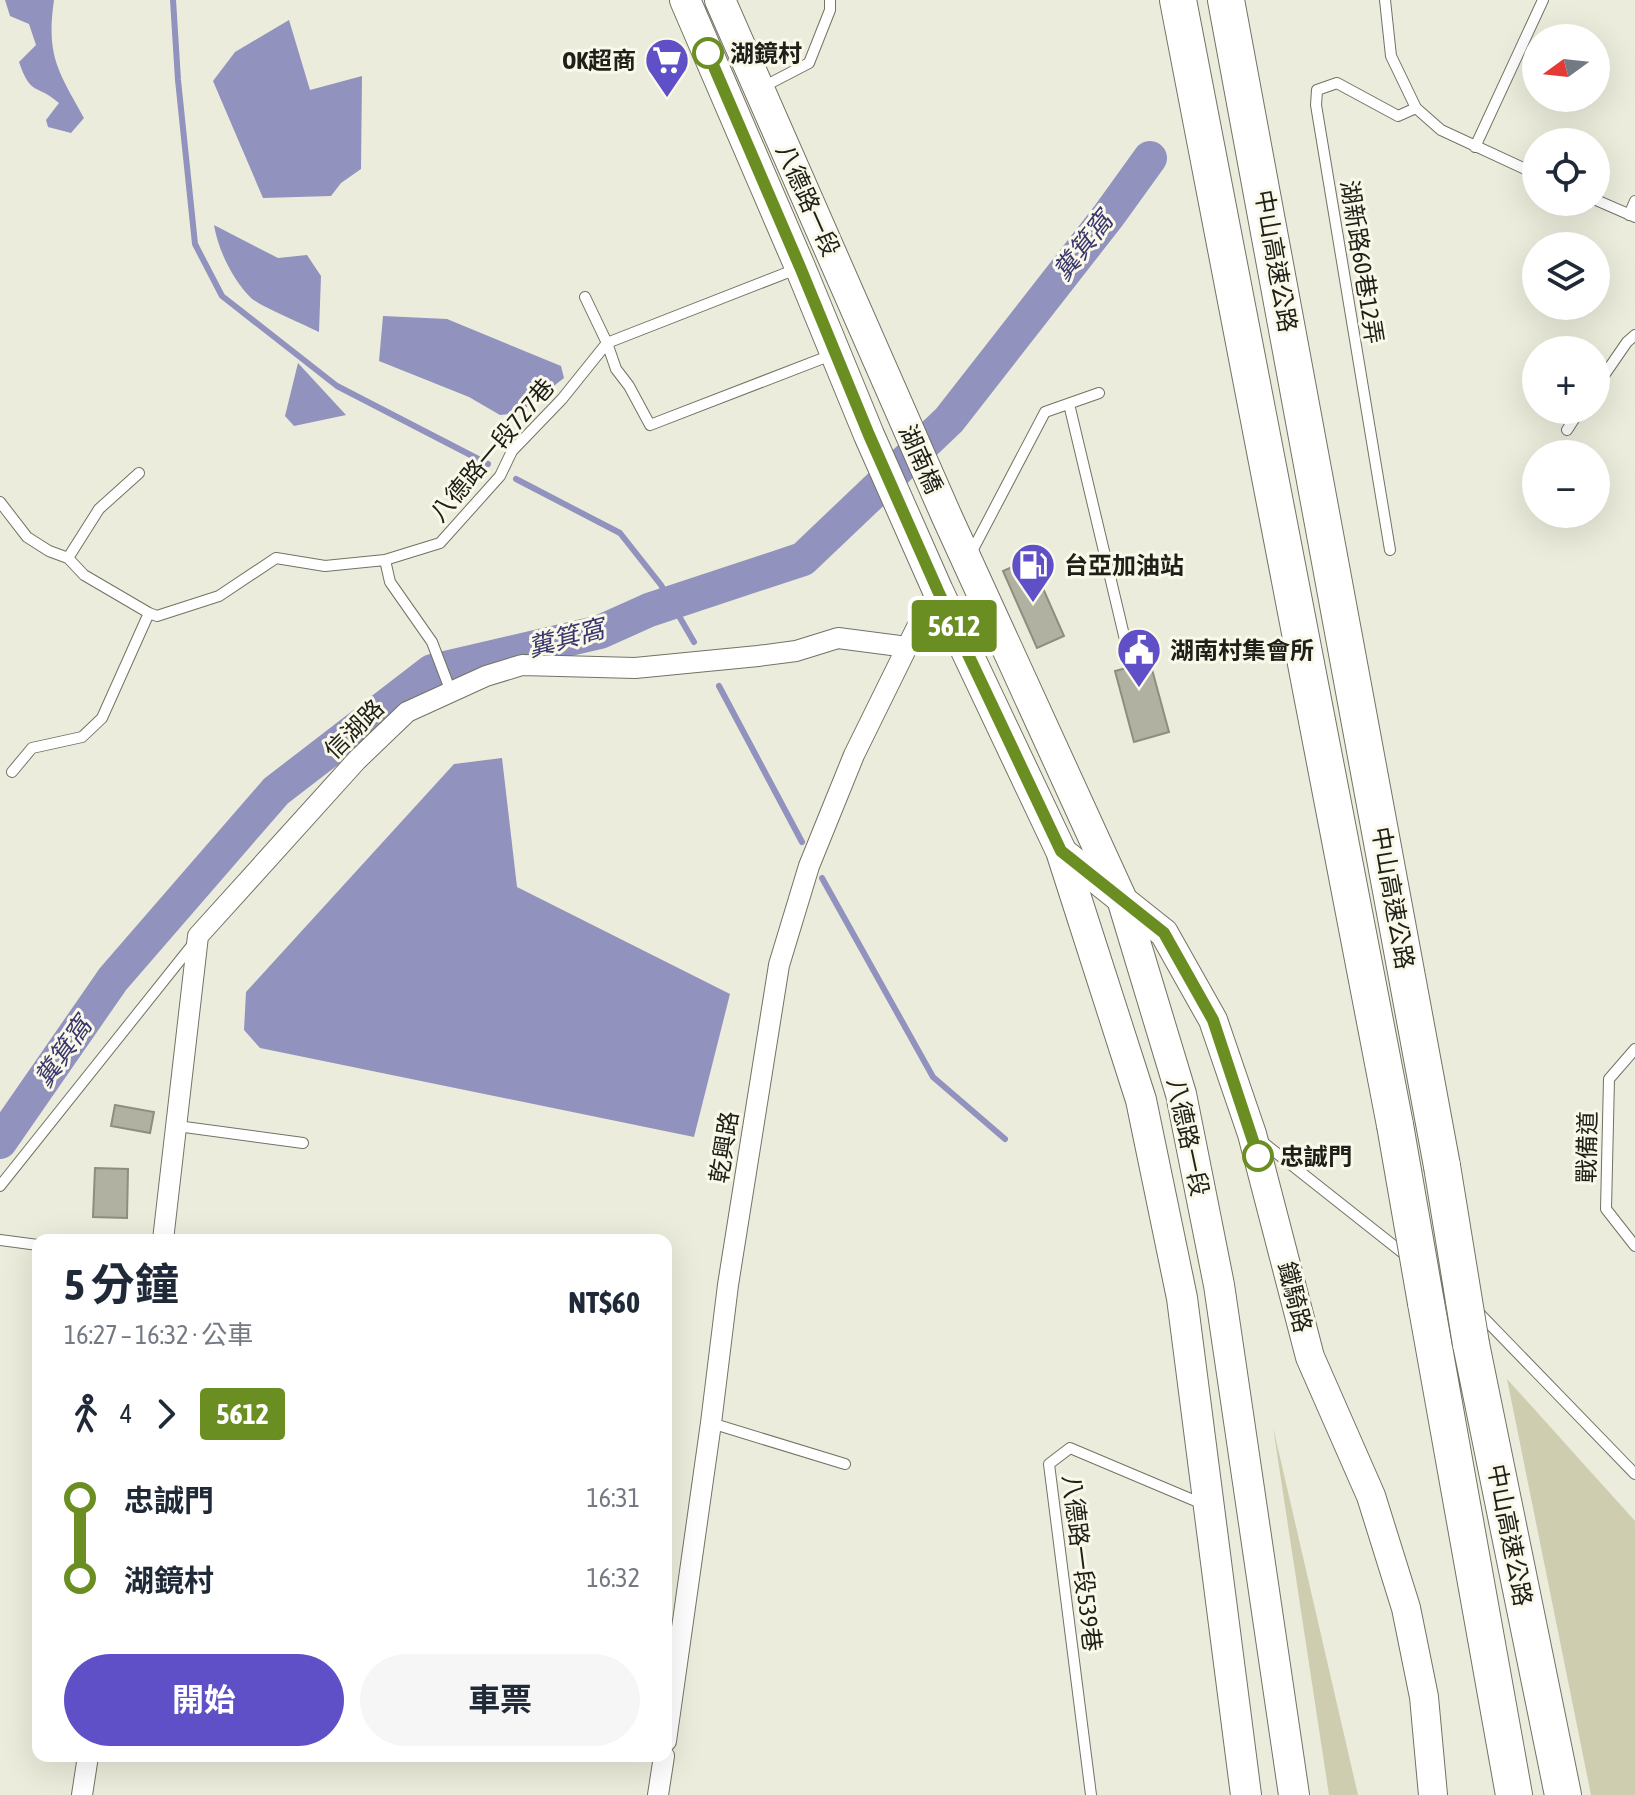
<!DOCTYPE html>
<html lang="zh-TW">
<head>
<meta charset="utf-8">
<style>
  :root { --surface:#fff; --page:#f6f6f7; --text:#1f2937; --muted:#747a83; --accent:#5f50c8 }
  body { margin:0; font-family:"Asap Condensed","Noto Sans TC",sans-serif; background:var(--page); color:var(--text); height:100vh; display:flex; flex-direction:column; font-size:30px; white-space:nowrap }
  * { box-sizing:border-box; margin:0 }
  p { font-size:26px; color:var(--muted) }
  .icon { flex:none; width:44px; height:44px; fill:none; stroke:currentColor; stroke-width:2; stroke-linecap:round; stroke-linejoin:round }
  .map { position:relative; flex:1; overflow:hidden }
  .drawer { position:absolute; left:32px; top:1234px; width:640px; height:528px; display:flex; flex-direction:column; background:var(--surface); border-radius:16px; box-shadow:0 8px 32px #0002 }
  .drawer>* { flex:none }
  .badge { padding:0 16px; border-radius:6px; font-size:28px; line-height:52px }
  .needle { width:52px; rotate:255deg }
  .tools { position:absolute; left:1522px; top:24px; display:grid; gap:16px }
  .tools a { display:grid; place-items:center; width:88px; height:88px; border-radius:50%; background:var(--surface); box-shadow:0 8px 32px #0002; font-size:40px }
  .map>.badge { position:absolute; translate:-50% -50%; box-shadow:0 0 0 4px #fff }
  .legs { display:flex; align-items:center; gap:12px; height:88px; padding:0 32px; font-size:26px }
  .legs p { margin-inline-start:auto }
  .head { display:flex; align-items:center; justify-content:space-between; height:136px; padding:0 32px }
  h1 { font-size:44px; font-weight:700; line-height:60px }
  .action { display:flex; gap:16px; margin-top:auto; padding:16px 32px }
  .action a { flex:1; height:92px; border-radius:48px; background:var(--accent); color:#fff; font-size:32px; font-weight:700; line-height:92px; text-align:center }
  .action a+a { background:var(--page); color:var(--text) }
  ul { padding:0 32px; list-style:none }
  li { display:flex; align-items:center; gap:28px; height:80px; font-size:30px }
  li i { display:grid; place-items:center; width:12px; height:100%; margin:0 10px; background:currentColor }
  li i::after { content:''; width:20px; height:20px; margin:-10px; border:6px solid; border-radius:50%; background:var(--surface) }
  li p { margin-inline-start:auto }
  li:first-child i { background:linear-gradient(#0000 50%,currentColor 0) }
  li:last-child i { background:linear-gradient(currentColor 50%,#0000 0) }
  .map>svg:first-child { display:block }
</style>
</head>
<body>
<div class="map">
<svg width="1635" height="1795" viewBox="0 0 1635 1795">
  <rect width="100%" height="100%" fill="#ececdc"/>
  <path fill="#cecdaf" d="M1507 1379 1635 1521V1795H1591Z
    M1273 1427 1358 1795H1329Z"/>
  <path fill="#9192bd" d="M5 0H54C46 56 58 71 84 118L71 133 48 127 46 120 59 103C36 83 31 97 19 62L36 45 29 24 10 16Z
    M289 20 310 90 362 76 361 169 341 183 331 196 263 198 213 81 235 52Z
    M214 225 278 258 307 255 321 276 319 332C305 325 260 306 251 298 233 280 218 250 214 225Z
    M383 316 447 319 561 366 564 378 519 413 500 415 469 397 379 361Z
    M298 363 346 415 294 426 285 416Z
    M502 758 517 887 730 994 694 1137 260 1048 244 1030 246 992 454 764Z"/>
  <g fill="none" stroke-linecap="round" stroke-linejoin="round">
    <path stroke="#9192bd" stroke-width="6" d="M173 0 178 80 195 244 222 296 337 386 488 464
      M516 479 620 533 661 585 694 642
      M719 686 802 842
      M822 878 933 1077 1005 1139"/>
    <path stroke="#9192bd" stroke-width="34" d="M0 1142 113 979 276 791 432 671 600 632 649 610 803 559 949 420 1109 215 1150 158"/>
  </g>
  <path fill="#b1b1a1" stroke="#8e8d7f" stroke-width="2" d="M1030 559 1064 636 1037 648 1003 571Z
    M1150 662 1169 732 1134 742 1115 671Z
    M115 1105 154 1112 150 1133 111 1126Z
    M95 1168 128 1169 127 1218 93 1217Z"/>
  <g fill="none" stroke-linecap="round" stroke-linejoin="round">
    <g stroke="#737264" stroke-width="12">
      <path id="lane" d="M1385 0 1391 56 1416 108 1441 130 1536 174
        M761 88 809 63 830 10V0
        M1475 147 1543 0
        M1596 200 1635 217
        M1629 215 1635 201
        M585 297 607 343 616 369 629 386 650 425 834 354
        M1596 387 1627 342 1635 335
        M1069 404 1127 648
        M1567 430 1580 410
        M0 502 27 537 49 551 68 558 84 575 149 613 157 616 219 596 276 558 325 566 385 560 440 543 500 476 512 451 562 399 607 343 799 268
        M1390 550 1316 105 1317 90 1337 83 1398 116 1416 108
        M970 555 1045 412 1099 393
        M68 558 99 509 139 473
        M385 560 390 582 432 642 451 692
        M12 772 32 748 82 737 102 718 149 613
        M1635 1049 1609 1079 1606 1209 1635 1246
        M177 1126 303 1143
        M1260 1140 1408 1257
        M0 1186 193 944
        M0 1240 38 1245
        M1477 1311 1635 1474
        M711 1423 845 1464
        M1091 1795 1049 1464 1070 1448 1205 1505"/>
    </g>
    <g stroke="#737264" stroke-width="22">
      <path id="street" d="M163 1240 198 936 357 760 407 712 486 676 522 665 635 668 758 656 796 651 838 638 907 647
        M666 1741 711 1423 728 1285 779 965 809 866 854 755 916 629 938 591
        M82 1795 88 1756
        M658 1795 664 1756"/>
    </g>
    <g stroke="#737264" stroke-width="30">
      <path id="secondary" d="M1061 851 1164 933 1213 1020 1252 1134 1310 1357 1371 1496 1406 1608 1424 1697 1433 1795"/>
    </g>
    <g stroke="#737264" stroke-width="32">
      <path id="primary" d="M685 0 800 267 869 435 938 591 1061 851 1141 1100 1182 1298 1246 1795
        M720 0 947 517 1123 902 1181 1094 1219 1285 1294 1795"/>
    </g>
    <g stroke="#737264" stroke-width="38">
      <path id="highway" d="M1178 0 1395 1125
        M1226 0 1442 1166
        M1426 1303 1514 1795
        M1471 1344 1563 1795"/>
    </g>
    <use href="#lane" stroke="#fff" stroke-width="10"/>
    <use href="#street" stroke="#fff" stroke-width="20"/>
    <use href="#secondary" stroke="#fff" stroke-width="28"/>
    <use href="#primary" stroke="#fff" stroke-width="30"/>
    <use href="#highway" stroke="#fff" stroke-width="36"/>
    <g stroke="#737264" stroke-width="38" stroke-linecap="butt">
      <path id="highway-bridge" d="M1395 1125 1426 1303
        M1442 1166 1471 1344"/>
    </g>
    <use href="#highway-bridge" stroke="#fff" stroke-width="36"/>
  </g>
  <g fill="none" stroke-linecap="round" stroke-linejoin="round">
    <g stroke="#fff" stroke-width="18">
      <path id="line-1" d="M708 53 800 267 869 435 938 591 1061 851 1164 933 1213 1020 1258 1156"/>
    </g>
    <use href="#line-1" stroke="#6b8e23" stroke-width="12"/>
  </g>
  <defs>
    <g id="supermarket-pin" transform="scale(2.3)"><path d="M0 17L-7.5 6A9.5 9.5 0 1 1 7.5 6Z" fill="#5f50c8" stroke="#faf9e9"/><path d="M-6-5.5h2.5l.6 2H6L4.5 2H-2.5L-4.4-4H-6ZM-1.5 3.2a1.3 1.3 0 1 0 .1 0ZM3 3.2a1.3 1.3 0 1 0 .1 0Z" fill="#fff"/></g>
    <g id="fuel-pin" transform="scale(2.3)"><path d="M0 17L-7.5 6A9.5 9.5 0 1 1 7.5 6Z" fill="#5f50c8" stroke="#faf9e9"/><path d="M-5.5-6h7V0h2V4h1.3V-2.5L3-4.5l.8-.8L6-3V5H2.5V1h-1V6h-7ZM-4.2-4.7v3.2H.2V-4.7Z" fill="#fff"/></g>
    <g id="civic-pin" transform="scale(2.3)"><path d="M0 17L-7.5 6A9.5 9.5 0 1 1 7.5 6Z" fill="#5f50c8" stroke="#faf9e9"/><path d="M-.6-6.5H3V-4.5H.6V-3L4-1V1h2V6H-6V1h2V-1L-.6-3ZM-1.2 2.5V6h2.4V2.5Z" fill="#fff"/></g>
  </defs>
  <g fill-rule="evenodd">
    <use href="#supermarket-pin" x="667" y="60"/>
    <use href="#fuel-pin" x="1033" y="565"/>
    <use href="#civic-pin" x="1139" y="650"/>
  </g>
  <g fill="#fff" stroke="#6b8e23" stroke-width="4">
    <circle cx="708" cy="53" r="14"/>
    <circle cx="1258" cy="1156" r="14"/>
  </g>
  <g text-anchor="middle" dominant-baseline="central" stroke-width="6" stroke-linejoin="round" paint-order="stroke">
    <g font-size="24" font-weight="bold" fill="#20201a" stroke="#faf9e9" text-anchor="start">
      <text x="730" y="53">湖鏡村</text>
      <text x="1280" y="1156">忠誠門</text>
    </g>
    <g font-size="24" font-weight="bold" fill="#20201a" stroke="#faf9e9" text-anchor="start">
      <text x="636" y="60" text-anchor="end">OK超商</text>
      <text x="1064" y="565">台亞加油站</text>
      <text x="1170" y="650">湖南村集會所</text>
    </g>
    <g font-size="24" fill="#20201a" stroke="#faf9e9">
      <text transform="translate(808 200) rotate(66)">八德路一段</text>
      <text transform="translate(1276 261) rotate(80)">中山高速公路</text>
      <text transform="translate(1362 262) rotate(81)">湖新路60巷12弄</text>
      <text transform="translate(492 450) rotate(-50)">八德路一段727巷</text>
      <text transform="translate(921 459) rotate(66)">湖南橋</text>
      <text transform="translate(354 729) rotate(-45)">信湖路</text>
      <text transform="translate(1393 898) rotate(80)">中山高速公路</text>
      <text transform="translate(1188 1137) rotate(78)">八德路一段</text>
      <text transform="translate(724 1147) rotate(-81)">乾興路</text>
      <text transform="translate(1587 1147) rotate(-89)">戰備道</text>
      <text transform="translate(1295 1297) rotate(76)">鐵騎路</text>
      <text transform="translate(1510 1535) rotate(79)">中山高速公路</text>
      <text transform="translate(1082 1563) rotate(83)">八德路一段539巷</text>
    </g>
    <g font-size="26" font-style="italic" fill="#39366d" stroke="#faf9e9">
      <text transform="translate(1083 246) rotate(-52)">糞箕窩</text>
      <text transform="translate(566 638) rotate(-15)">糞箕窩</text>
      <text transform="translate(63 1052) rotate(-55)">糞箕窩</text>
    </g>
  </g>
</svg>
<div class="tools">
<a><svg class="needle" viewBox="-14 -14 28 28"><path d="M0-13l5 13h-10z" fill="#e53935"/><path d="M0 13l5-13h-10z" fill="#747a83"/></svg></a>
<a><svg class="icon" aria-label="locate" viewBox="0 0 24 24"><circle cx="12" cy="12" r="6"/><path d="M12 2v4M12 18v4M2 12h4M18 12h4"/></svg></a>
<a><svg class="icon" aria-label="layers" viewBox="0 0 24 24"><path d="M12 4l9 5-9 5-9-5zM3 14l9 5 9-5"/></svg></a>
<a>+</a>
<a>−</a>
</div>
<b class="badge" style="left:954px;top:626px;background:#6b8e23;color:#fff">5612</b>
<section class="drawer">
<div class="head"><div><h1>5 分鐘</h1><p>16:27 – 16:32 · 公車</p></div><b>NT$60</b></div>
<div class="legs"><svg class="icon" aria-label="walk" viewBox="0 0 24 24"><circle cx="13" cy="4" r="2"/><path d="M13 8l-2 6 4 7M11 14l-3 7M7 12l3-4h3l4 4"/></svg>4<svg class="icon" aria-label="forward" viewBox="0 0 24 24"><path d="M9 5l7 7-7 7"/></svg><b class="badge" style="background:#6b8e23;color:#fff">5612</b></div>
<ul>
<li><i style="color:#6b8e23"></i><b>忠誠門</b><p>16:31</p></li>
<li><i style="color:#6b8e23"></i><b>湖鏡村</b><p>16:32</p></li>
</ul>
<div class="action"><a>開始</a><a>車票</a></div>
</section>
</div>
</body>
</html>
